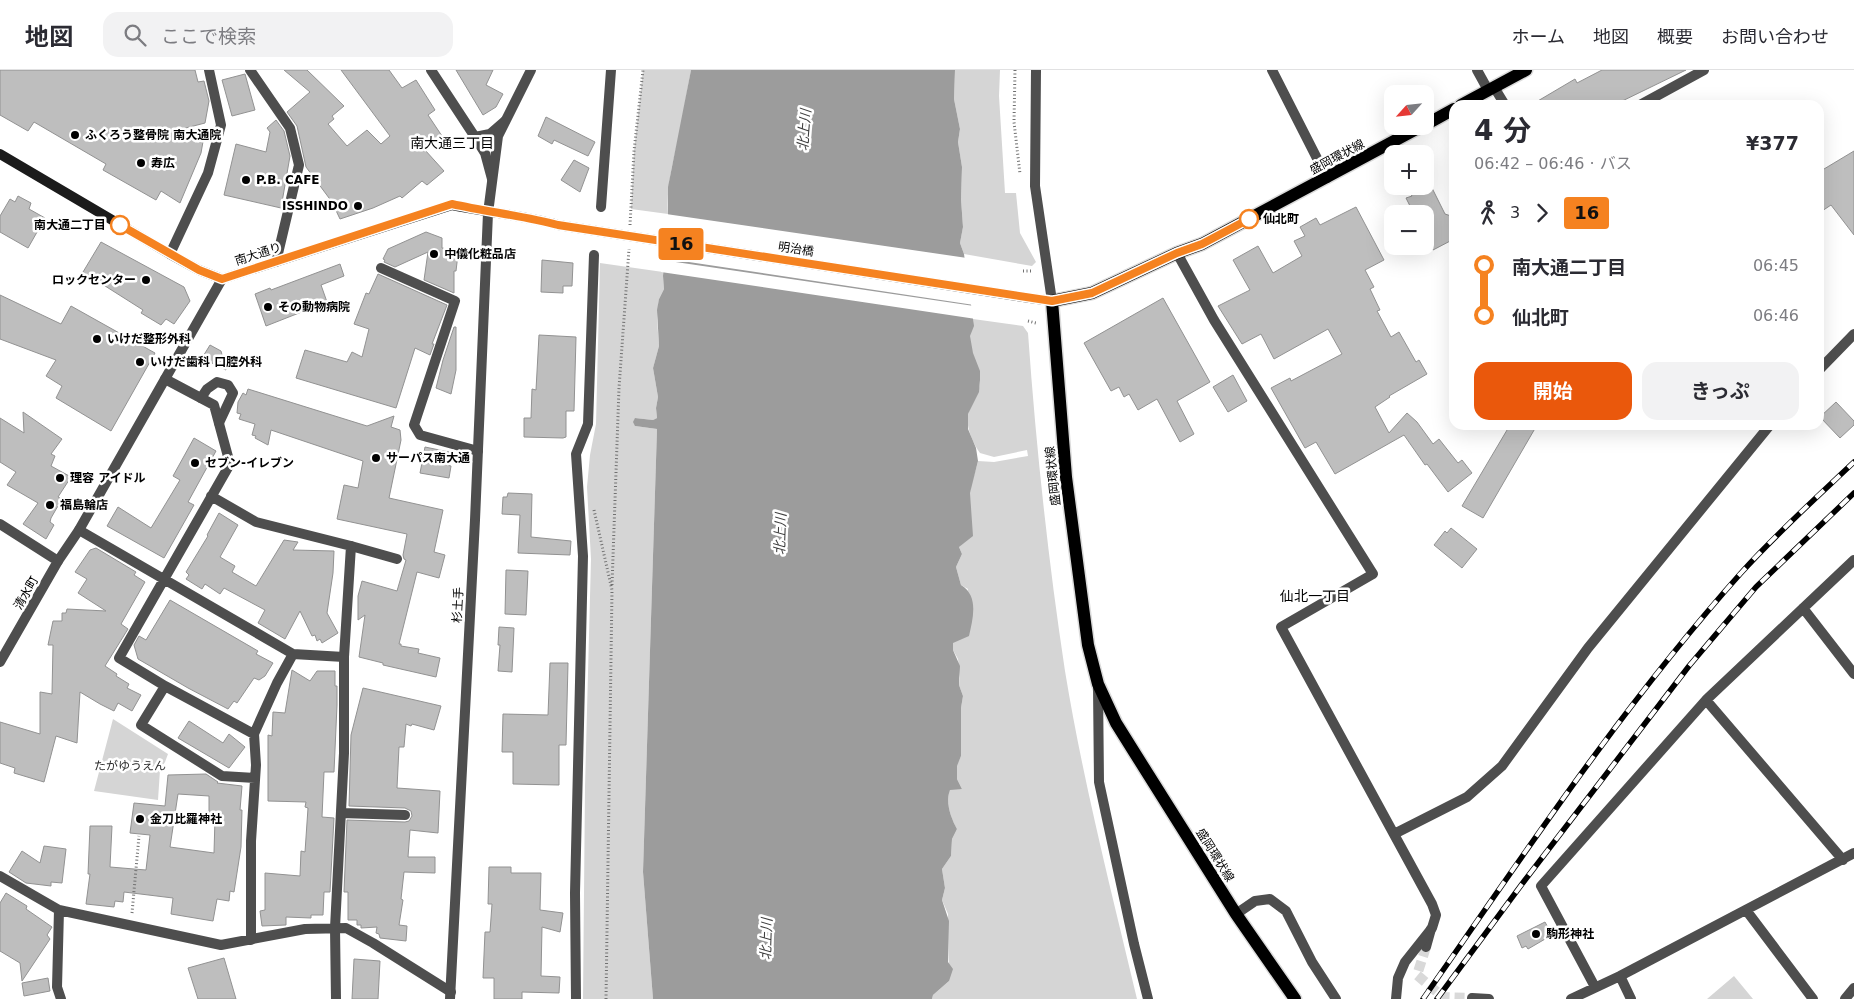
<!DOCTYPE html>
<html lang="ja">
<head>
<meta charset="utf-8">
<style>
  :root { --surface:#fff; --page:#f2f2f3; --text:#2b2b33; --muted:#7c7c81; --line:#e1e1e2; --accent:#ea580c }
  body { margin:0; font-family:"DejaVu Sans","Noto Sans JP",sans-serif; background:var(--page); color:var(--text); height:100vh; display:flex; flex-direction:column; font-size:19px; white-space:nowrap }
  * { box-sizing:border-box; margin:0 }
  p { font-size:16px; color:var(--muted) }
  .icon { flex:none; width:28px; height:28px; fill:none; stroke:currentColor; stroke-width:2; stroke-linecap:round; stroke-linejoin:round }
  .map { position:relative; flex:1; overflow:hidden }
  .details { position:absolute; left:1449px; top:30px; width:375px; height:330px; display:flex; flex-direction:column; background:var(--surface); border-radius:15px; box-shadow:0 5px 20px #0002 }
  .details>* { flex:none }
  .badge { padding:0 10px; border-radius:4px; font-size:18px; line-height:32px }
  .needle { width:32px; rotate:243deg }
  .tools { position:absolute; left:1384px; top:15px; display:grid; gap:10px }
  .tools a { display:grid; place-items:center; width:50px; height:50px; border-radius:10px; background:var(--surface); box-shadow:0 5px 20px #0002; font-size:25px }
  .map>.badge { position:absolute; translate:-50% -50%; box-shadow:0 0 0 2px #fff }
  .legs { display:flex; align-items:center; gap:8px; height:55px; padding:0 25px; font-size:16px }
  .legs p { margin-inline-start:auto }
  .summary { display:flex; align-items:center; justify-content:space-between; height:85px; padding:0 25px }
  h1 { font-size:28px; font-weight:700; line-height:38px }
  .primary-button { display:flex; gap:10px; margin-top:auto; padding:10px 25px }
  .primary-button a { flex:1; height:58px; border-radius:15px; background:var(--accent); color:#fff; font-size:20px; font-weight:700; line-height:58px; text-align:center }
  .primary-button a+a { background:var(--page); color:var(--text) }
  ul { padding:0 25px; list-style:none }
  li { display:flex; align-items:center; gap:18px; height:50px; font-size:19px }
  li i { display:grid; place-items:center; width:8px; height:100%; margin:0 6px; background:currentColor }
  li i::after { content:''; width:12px; height:12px; margin:-6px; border:4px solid; border-radius:50%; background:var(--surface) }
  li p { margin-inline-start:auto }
  li:first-child i { background:linear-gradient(#0000 50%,currentColor 0) }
  li:last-child i { background:linear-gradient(currentColor 50%,#0000 0) }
  header { display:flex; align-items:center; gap:30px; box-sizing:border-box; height:70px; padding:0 25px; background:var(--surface); border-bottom:1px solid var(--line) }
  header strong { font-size:24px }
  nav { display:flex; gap:28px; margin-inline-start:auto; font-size:18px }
  .search { width:350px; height:45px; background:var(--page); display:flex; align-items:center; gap:12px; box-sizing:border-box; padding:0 18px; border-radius:15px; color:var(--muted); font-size:19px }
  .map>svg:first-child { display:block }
</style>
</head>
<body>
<header>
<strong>地図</strong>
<div class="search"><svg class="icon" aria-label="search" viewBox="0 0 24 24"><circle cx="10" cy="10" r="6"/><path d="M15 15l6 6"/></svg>ここで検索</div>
<nav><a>ホーム</a><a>地図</a><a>概要</a><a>お問い合わせ</a></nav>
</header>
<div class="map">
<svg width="1854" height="929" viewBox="0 0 1854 929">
  <rect width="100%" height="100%" fill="#fff"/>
  <path fill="#d5d5d5" d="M643 0H691C687 20 684 41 680 61 674 89 666 115 668 144L631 139 634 81Z
    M955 0H1000L999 26 1005 123H1016L1020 163 1036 192 1032 196 964 184 960 173 963 157 961 129 962 97 958 72 960 59 954 29Z
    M600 193 663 202 664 219 659 229 657 249 659 276 653 298 658 327 656 338 657 348 653 350 635 348V356L657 359 643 802 653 929H583L585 717 591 489 587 417 590 385 596 354Z
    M973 249 1023 256 1028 263C1036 376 1048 489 1065 601 1083 711 1111 820 1137 929H932L933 925 949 911 948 844 942 830 945 818 942 799 951 786 952 769 957 759C951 748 945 732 950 719H962L957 709V695L961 686V638L963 626 959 615 960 608 958 589 953 580V572L968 519 961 515 956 497 962 484 959 477C973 463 967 440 970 422 971 412 976 401 978 391L994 392 1028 386 1027 380 994 387 980 383C973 374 965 355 968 344 972 331 979 326 980 312 980 296 969 282 970 267 970 259 974 258 973 249Z
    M113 649 168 684 165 692 160 700 158 730 94 721Z
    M1734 906 1753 929H1707Z"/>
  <path fill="#9c9c9c" d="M691 0H955L954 29 960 59 958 72 962 97 961 129 963 157 960 173 964 184 974 256 970 266 973 283 980 301V310L979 322 968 344V359L976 378 978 391 970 423 973 466 959 477 962 484 956 497 961 515C979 526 973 548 969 566L953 573V580L960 596 959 615 963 626 961 638V686L957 696V709L962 719 950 720C945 732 951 748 957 759L952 769 951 786 942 799 945 818 942 830 949 851 948 892 953 899 949 911 933 925 932 929H653L643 802 657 359 635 356 633 352 635 348 653 350 657 348 656 338 658 327 653 298 659 276 657 240 659 229 664 219 663 206 668 144V117Z"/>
  <path fill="#fff" d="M666 144 967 188 974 235 662 188Z
    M662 190 974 236 976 249 661 202Z"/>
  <path fill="#bebebe" stroke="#929292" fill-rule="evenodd" d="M0 0H195L198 12 204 11 209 31 205 53 178 60 204 66 201 83 180 133 161 121 156 130 103 100 106 94 34 52 28 61 0 45Z
    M284 0H307L344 36 332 46 334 49 328 54 347 76 367 60 381 74 390 66 341 0H389L402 18 416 10 435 40 428 45 442 66 425 80 444 101 427 115 422 111 402 128 400 126 373 138 340 149 332 132 306 97 297 56 287 42 310 22Z
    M456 0H493L486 15 503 24 496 37 483 45Z
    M1602 0H1686L1614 35H1531L1575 9 1577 13Z
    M245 4 255 40 232 46 222 10Z
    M546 47 595 72 588 86 554 70 552 74 538 66Z
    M276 50 284 61 290 86 281 138 224 125 236 74 266 82 270 62 267 58Z
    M1854 81V165L1831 135 1819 143V102Z
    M574 90 589 98 580 122 561 110Z
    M1406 116H1431L1445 144 1454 147V169L1433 180 1425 164V144H1414L1406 128 1412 126Z
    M18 126 31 133 29 139 45 148 28 178 0 162V146L10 129 15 132Z
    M1356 137 1384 190 1365 200 1374 217 1370 219 1380 240 1377 241 1391 267 1399 262 1416 292 1419 290 1427 304 1389 326 1390 327 1375 337 1389 363 1407 343 1417 352 1433 374 1439 369 1458 393 1462 390 1472 403 1448 422 1427 394 1425 395 1404 365 1335 404 1316 372 1305 378 1271 318 1290 308 1291 311 1342 284 1328 259 1274 289 1261 264 1242 274 1218 236 1250 220 1233 190 1258 176 1273 203 1302 186 1294 171 1305 166 1300 157 1316 148 1320 155Z
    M426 162 442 168V178L452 180V183L458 184 456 201H454V223L424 210 428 182 395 197 384 192 385 190 383 189 388 179Z
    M101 172 184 217 190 231 174 254 166 249 161 255 141 243 143 240 83 202Z
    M542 190 573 193 572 216H563V223L541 222Z
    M340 194 344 206 321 215 327 232 266 256 255 224 270 218 271 220Z
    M378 204 447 235 432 274H434L430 285 415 278 396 338 296 308 305 280 347 292 352 282 362 287 369 259 354 254 366 223 369 224Z
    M0 225 61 254 71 236 155 283 111 361 56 328 62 316 46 306 56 290 0 269Z
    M1163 228 1210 312 1177 331 1194 364 1180 372 1157 329 1138 340 1129 324 1124 327 1119 317 1111 321 1084 273Z
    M454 257H456V300L451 324 436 318 443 290Z
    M539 265 576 267 574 341H566V367L563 368 524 367V348H531L532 319 536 320Z
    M210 275 221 281 226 300 202 288Z
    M1233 305 1247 331 1228 342 1213 317Z
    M248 319 367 356 394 346 391 357 400 360 401 370 389 428 443 440 434 482 445 485 439 508 417 502 399 574H401V576L419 579 418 583 440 588 436 607 383 595V593L359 587 365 545 358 550V526L362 511 397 521 406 490 404 489 403 485 407 464 337 449 344 415 358 418 363 391 271 360 268 375 255 368 256 366 252 365 255 354 239 349 241 344 237 343 238 332 243 323 246 325Z
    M1836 332 1854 351V355L1840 368 1820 347Z
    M23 342 62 369 51 384 55 386 51 396 71 407 58 427 62 429 51 448 50 452 54 455 46 469 23 454 38 433 7 415 16 402 0 392V348L24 363Z
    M1510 355H1537L1483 448 1462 436Z
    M194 368 216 381 188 432 194 435 164 488 107 456 118 437 151 458 180 410 173 406Z
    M425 377 449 382 446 395 451 396 449 408 420 403Z
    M508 423 532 424 531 467 571 471 570 485 518 483 520 445 502 444 503 427H507Z
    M219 443 238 455 220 487 235 496 232 502 256 516 284 470 298 472 293 480 334 481 333 503 327 543 338 563 322 573 320 569 317 571 315 565 312 566 300 541 285 569 258 553 265 540 224 518 220 524 205 514 202 519 186 509 189 505 186 502 208 466 207 465Z
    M1451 458 1477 479 1462 498 1434 475 1445 461 1447 463Z
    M96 478 136 502 134 505 145 512 121 554 128 559 105 596 117 604 116 606 129 614 127 618 141 625 132 641 118 633 114 641 100 634 80 622 77 673 56 666 44 712 14 703 15 698 0 693V652L40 664V622L52 624 53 575H48L53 551H62V543H66L67 539 106 541 78 523 87 509 75 502 90 480Z
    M506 500 528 501 526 545 505 544Z
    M170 530 258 581 256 584 273 593 265 606 259 610 254 608 237 633 234 631 228 639 188 618 138 589 134 575 139 566 146 570Z
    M499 557 514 558 512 602 498 601 500 575H498Z
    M550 593H568L566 675H559V715L513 714V682H502L503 644 548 645Z
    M292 600 310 611 317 601H335V616H337V635L334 702H324L322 747 334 748 330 822H324L323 845H311V848L286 847V855L262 856 260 841 265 840V803L300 806 301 781 305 782 308 738 305 737 306 732 268 731V665L272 666 273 642 285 643Z
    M363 618 441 636 434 660 412 654 411 656 406 654 404 677H399L397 718 440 721 438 763 410 760 408 787H435V803L404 802 401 829 403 830 399 855 407 856 406 871 380 868 379 864 376 863 377 857 361 858V855H357V850H348V822H344L347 750 405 752 409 751 412 746 411 741 405 738 349 736 351 665Z
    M189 651 223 673 229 664 245 677 229 698 178 668Z
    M206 704 218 712 217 713 242 716 240 740H242L241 777 234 822 230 821 229 831 217 829 213 851 171 844 173 828 124 822 123 832 115 831 114 837 86 834 90 804H88L90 756H112L110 797 146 800 150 765 130 763 134 733 165 736 168 705ZM178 724 209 726V748H215L214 783 170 777Z
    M44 776 66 779 62 813 51 812V816L26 813 9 802 22 781 40 793Z
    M489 797H511V803H541L540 840 563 843 560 862 542 857 541 906 560 907 559 923 522 922V929H494V908H483L485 862H490L492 834H488Z
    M6 823 27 836 26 839 52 857 47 865 50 869 22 911 20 893 0 881V833Z
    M1545 852 1552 865 1528 879 1526 876 1522 878 1517 866Z
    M224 888 236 929H198L188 898Z
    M354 889 380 891 378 929H352Z
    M48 908 50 921 24 926 22 913Z"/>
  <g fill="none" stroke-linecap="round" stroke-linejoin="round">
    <path stroke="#d9d9d9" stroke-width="10" stroke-dasharray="10 5" stroke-linecap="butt" d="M1426 877 1417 905 1443 927 1472 928"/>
    <g stroke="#dbdbdb" stroke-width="15">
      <path id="primary" d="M1461 35 1526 0
        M1425 55 1454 39
        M1295 929 1236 844 1136 685 1116 653 1098 614 1088 575 1066 407 1052 231 1092 223 1177 183 1202 174 1422 56"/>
    </g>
    <path stroke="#707070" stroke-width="3" stroke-dasharray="1 2.5" stroke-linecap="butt" d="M1015 0 1014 52 1020 104
      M630 155 634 81 643 0
      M1023 201H1032
      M1028 251 1036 253
      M594 440 612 520 606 929
      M612 515 619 318 629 179
      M132 843 139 766"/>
    <path stroke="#4e4e4e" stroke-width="10" d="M381 198 455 231 414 355 420 365 478 381
      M201 328 207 319 217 312 228 315 233 323 219 353
      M351 476 397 489"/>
    <path stroke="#4e4e4e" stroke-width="10" d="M601 137 611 0
      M1426 877 1431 859
      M1472 928 1489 929
      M576 929 575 823 583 486 576 384 588 354 594 185"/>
    <path stroke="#4e4e4e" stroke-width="10" d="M250 0 290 58 299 95 276 192
      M1036 0 1035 116 1052 231
      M1272 0 1327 108
      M1477 0 1488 20
      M1494 17 1505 35
      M1640 35 1704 0
      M492 109 485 83 475 67 490 64 505 51
      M1177 183 1214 250 1373 504 1281 557 1432 834 1436 845 1432 858 1405 892 1398 908 1396 929
      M170 184 208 103 221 55 209 0
      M1819 300 1854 264
      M165 309 214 335 230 394 119 588 165 616 141 655 222 706 255 708
      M211 426 256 452 351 476 344 587
      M0 454 58 491 0 592
      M79 460 293 584 277 613 254 664 256 695 251 771V870
      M1803 538 1854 604
      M293 584 344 587V683L335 858 336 929
      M165 616 254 664
      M1098 617 1099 712 1134 874 1148 929
      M1706 630 1843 790
      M341 743 405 745
      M1394 764 1467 727 1502 696 1588 578 1770 355
      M0 806 59 840 221 875 305 859 346 858 373 873 451 922
      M59 840 57 917 61 929
      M1746 840 1813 929
      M1236 844 1255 831 1270 829 1286 841 1312 892 1336 929
      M1620 906 1631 929
      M1595 917 1541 816 1706 630 1854 490
      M1571 929 1620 906 1854 783"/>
    <path stroke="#4e4e4e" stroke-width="10" d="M431 0 475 67
      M58 491 79 460 222 209
      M450 929 475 450 488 143 498 66 531 0
      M1845 929 1854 918"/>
    <path stroke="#1b1b1b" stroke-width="10" d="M0 84 170 184 199 200 222 209 452 135C488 142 524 146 558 155
      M1030 228 1052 231"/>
    <use href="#primary" stroke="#000" stroke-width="12"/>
    <g stroke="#000" stroke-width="5.5">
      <path id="rail" d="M1423 929C1524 784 1623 635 1741 503 1776 464 1816 428 1854 392
        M1437 929 1525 810 1689 596 1756 517 1854 423"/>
    </g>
    <use href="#rail" stroke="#fff" stroke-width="4" stroke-dasharray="11" stroke-linecap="butt"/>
    <path stroke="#1b1b1b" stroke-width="10" d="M558 155 1030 228"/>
  </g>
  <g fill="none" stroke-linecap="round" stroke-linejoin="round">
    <g stroke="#fff" stroke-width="11">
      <path id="line-1" d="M120 155 199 200 222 209 452 134C488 142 524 146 558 155L1052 231 1092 223 1177 183 1202 174 1249 149"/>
    </g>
    <use href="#line-1" stroke="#f58220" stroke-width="8"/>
  </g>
  <g fill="#000" stroke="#fff" stroke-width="2">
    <circle cx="75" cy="65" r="5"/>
    <circle cx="141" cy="93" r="5"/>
    <circle cx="246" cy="110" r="5"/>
    <circle cx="358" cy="136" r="5"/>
    <circle cx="434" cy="184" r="5"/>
    <circle cx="146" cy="210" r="5"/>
    <circle cx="268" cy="237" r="5"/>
    <circle cx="97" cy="269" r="5"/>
    <circle cx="140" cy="292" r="5"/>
    <circle cx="376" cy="388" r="5"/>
    <circle cx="195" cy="393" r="5"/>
    <circle cx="60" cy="408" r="5"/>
    <circle cx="50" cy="435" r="5"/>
    <circle cx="140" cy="749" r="5"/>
    <circle cx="1536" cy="864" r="5"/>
  </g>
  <g fill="#fff" stroke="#f58220" stroke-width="2.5">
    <circle cx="1249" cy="149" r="9"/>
    <circle cx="120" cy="155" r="9"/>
  </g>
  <g text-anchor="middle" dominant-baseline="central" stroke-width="5" stroke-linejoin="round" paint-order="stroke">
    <g font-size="12" font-weight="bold" fill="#000" stroke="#fff" text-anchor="start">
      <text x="85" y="65">ふくろう整骨院 南大通院</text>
      <text x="151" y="93">寿広</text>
      <text x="256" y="110">P.B. CAFE</text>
      <text x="348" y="136" text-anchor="end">ISSHINDO</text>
      <text x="444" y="184">中儀化粧品店</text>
      <text x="136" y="210" text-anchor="end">ロックセンター</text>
      <text x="278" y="237">その動物病院</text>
      <text x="107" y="269">いけだ整形外科</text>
      <text x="150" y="292">いけだ歯科 口腔外科</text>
      <text x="386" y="388">サーパス南大通</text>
      <text x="205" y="393">セブン-イレブン</text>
      <text x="70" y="408">理容 アイドル</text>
      <text x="60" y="435">福島輪店</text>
      <text x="150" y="749">金刀比羅神社</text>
      <text x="1546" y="864">駒形神社</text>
    </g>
    <g font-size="12" fill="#000" stroke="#fff">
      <text transform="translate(1337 87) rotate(-28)">盛岡環状線</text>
      <text transform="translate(796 179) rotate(9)">明治橋</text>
      <text transform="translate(258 184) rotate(-18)">南大通り</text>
      <text transform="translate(1053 406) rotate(-96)">盛岡環状線</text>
      <text transform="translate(26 523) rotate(-60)">清水町</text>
      <text transform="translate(458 535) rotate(-87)">杉土手</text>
      <text transform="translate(1215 785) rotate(58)">盛岡環状線</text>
    </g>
    <g font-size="12" font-weight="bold" fill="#000" stroke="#fff" text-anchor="start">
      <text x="1263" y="149">仙北町</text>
      <text x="106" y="155" text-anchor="end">南大通二丁目</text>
    </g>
    <g font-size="12" fill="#2c2c2c" stroke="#fff">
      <text x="130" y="696">たがゆうえん</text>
    </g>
    <g font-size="14" font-style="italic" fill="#3d3d3d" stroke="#fff">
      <text transform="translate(804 60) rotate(-85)">北上川</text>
      <text transform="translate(780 464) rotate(-88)">北上川</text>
      <text transform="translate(766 869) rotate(-88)">北上川</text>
    </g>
    <g font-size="14" fill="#000" stroke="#fff">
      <text x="452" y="73">南大通三丁目</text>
      <text x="1315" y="526">仙北一丁目</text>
    </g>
  </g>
</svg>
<div class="tools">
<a><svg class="needle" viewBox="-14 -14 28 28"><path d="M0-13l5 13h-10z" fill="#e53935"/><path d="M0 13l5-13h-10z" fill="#7c7c81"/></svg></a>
<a>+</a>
<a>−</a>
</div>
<b class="badge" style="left:681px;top:174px;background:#f58220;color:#111">16</b>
<section class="details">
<div class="summary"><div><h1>4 分</h1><p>06:42 – 06:46 · バス</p></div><b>¥377</b></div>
<div class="legs"><svg class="icon" aria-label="walk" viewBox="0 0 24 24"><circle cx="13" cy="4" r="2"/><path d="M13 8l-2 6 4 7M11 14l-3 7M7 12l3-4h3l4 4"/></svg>3<svg class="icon" aria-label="forward" viewBox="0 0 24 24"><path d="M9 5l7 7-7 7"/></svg><b class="badge" style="background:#f58220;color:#111">16</b></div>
<ul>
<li><i style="color:#f58220"></i><b>南大通二丁目</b><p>06:45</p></li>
<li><i style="color:#f58220"></i><b>仙北町</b><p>06:46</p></li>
</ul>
<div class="primary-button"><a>開始</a><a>きっぷ</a></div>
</section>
</div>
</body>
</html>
